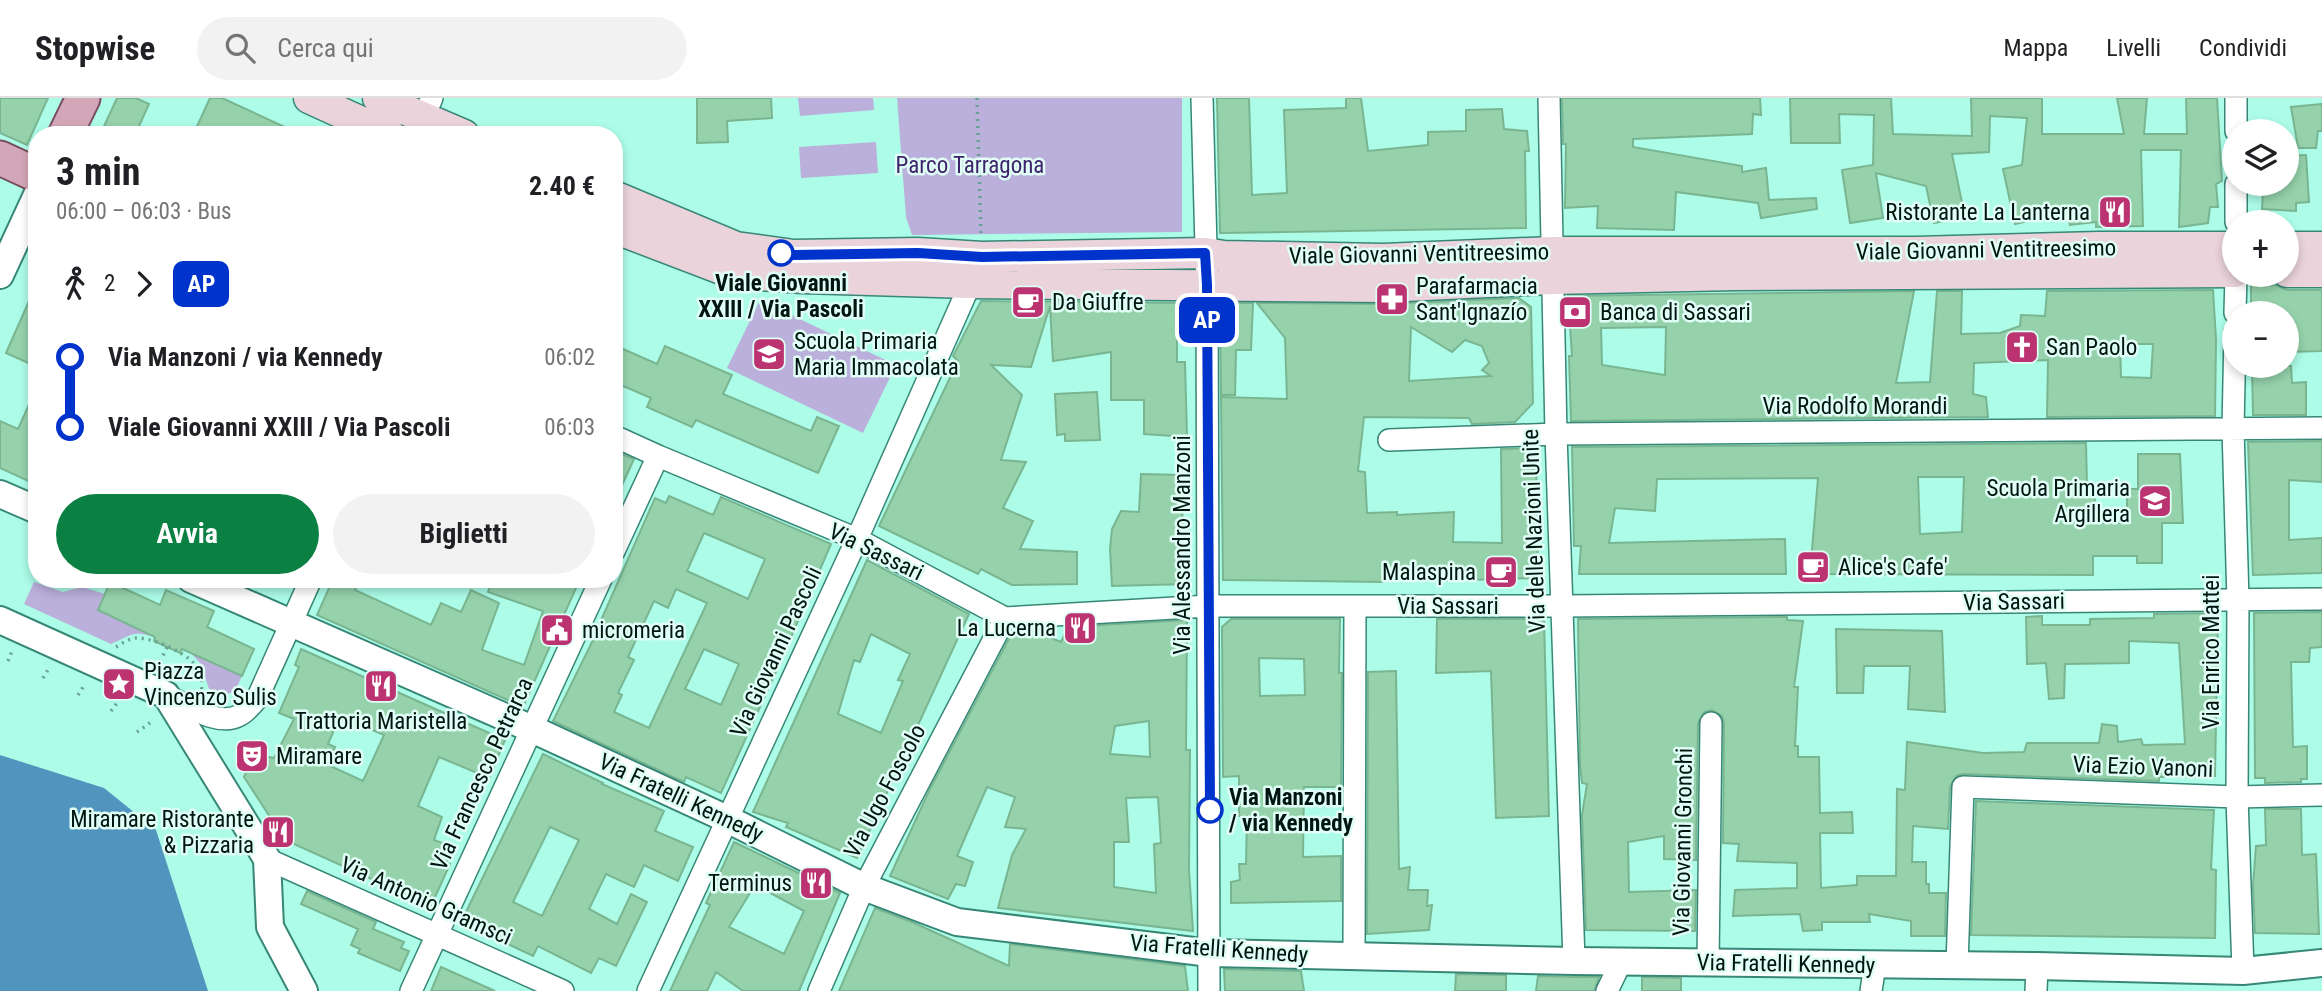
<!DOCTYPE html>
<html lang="it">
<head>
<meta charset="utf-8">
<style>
  :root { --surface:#fff; --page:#f2f2f2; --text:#202124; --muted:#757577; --line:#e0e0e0; --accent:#0b8043 }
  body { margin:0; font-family:"Roboto Condensed",sans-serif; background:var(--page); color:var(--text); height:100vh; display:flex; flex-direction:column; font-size:26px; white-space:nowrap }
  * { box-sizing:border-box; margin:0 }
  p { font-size:23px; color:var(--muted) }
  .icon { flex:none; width:38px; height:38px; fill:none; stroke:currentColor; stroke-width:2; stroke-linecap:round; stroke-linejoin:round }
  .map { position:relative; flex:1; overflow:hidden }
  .side { position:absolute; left:28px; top:28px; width:595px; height:462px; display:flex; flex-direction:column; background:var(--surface); border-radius:28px; box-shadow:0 4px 10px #0003 }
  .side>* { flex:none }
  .badge { padding:0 14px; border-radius:10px; font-size:24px; line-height:46px }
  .controls { position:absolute; left:2222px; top:21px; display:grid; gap:14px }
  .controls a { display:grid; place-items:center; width:77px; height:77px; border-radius:50%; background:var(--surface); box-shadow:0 4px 10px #0003; font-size:35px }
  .map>.badge { position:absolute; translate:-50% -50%; box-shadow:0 0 0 4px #fff }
  .legs { display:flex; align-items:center; gap:10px; height:77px; padding:0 28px; font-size:23px }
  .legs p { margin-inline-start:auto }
  .overview { display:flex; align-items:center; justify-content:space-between; height:119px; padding:0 28px }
  h1 { font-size:38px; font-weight:700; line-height:52px }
  .cta { display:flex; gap:14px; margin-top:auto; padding:14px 28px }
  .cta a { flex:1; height:80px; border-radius:42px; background:var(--accent); color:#fff; font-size:28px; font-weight:700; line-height:80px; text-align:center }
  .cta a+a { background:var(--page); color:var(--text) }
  ul { padding:0 28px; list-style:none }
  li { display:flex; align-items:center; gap:24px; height:70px; font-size:26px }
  li i { display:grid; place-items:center; width:10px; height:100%; margin:0 9px; background:currentColor }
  li i::after { content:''; width:18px; height:18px; margin:-9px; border:5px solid; border-radius:50%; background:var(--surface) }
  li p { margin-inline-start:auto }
  li:first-child i { background:linear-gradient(#0000 50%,currentColor 0) }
  li:last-child i { background:linear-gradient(currentColor 50%,#0000 0) }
  header { display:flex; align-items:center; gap:42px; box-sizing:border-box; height:98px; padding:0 35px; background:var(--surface); border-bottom:2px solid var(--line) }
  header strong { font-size:33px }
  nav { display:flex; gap:38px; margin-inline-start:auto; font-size:24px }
  .search { width:490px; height:63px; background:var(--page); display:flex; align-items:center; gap:18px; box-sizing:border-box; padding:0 24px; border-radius:38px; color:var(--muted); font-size:26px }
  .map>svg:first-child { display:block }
</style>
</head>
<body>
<header>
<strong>Stopwise</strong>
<div class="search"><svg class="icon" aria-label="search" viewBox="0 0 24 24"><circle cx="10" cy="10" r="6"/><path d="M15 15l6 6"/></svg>Cerca qui</div>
<nav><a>Mappa</a><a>Livelli</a><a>Condividi</a></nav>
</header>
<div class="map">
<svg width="2322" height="893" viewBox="0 0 2322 893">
  <rect width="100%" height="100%" fill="#acfce8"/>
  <path fill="#bbafdb" d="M798 0H873L874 12 800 18Z
    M897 0H1182V134L912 137 906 119Z
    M876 44 878 75 801 80 799 49Z
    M760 202 896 267 863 335 727 270Z
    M34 484 63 494 82 489 105 496 98 512 155 539C131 532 132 537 111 546L24 506Z
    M190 554 242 578 235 593 223 598 209 591 201 566Z"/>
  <path fill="#5195be" d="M0 657 104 690 156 732 208 893H0Z"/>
  <path fill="#95d2ac" stroke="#79b591" stroke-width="2" fill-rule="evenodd" d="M0 0H48L27 47 0 35Z
    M117 0H136L149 6 135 37H100Z
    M210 0H222L302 37H193Z
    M697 0H771L772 20 727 23 728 44 697 45Z
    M1217 0H1249L1252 97 1287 95 1284 12 1346 10V0H1361L1368 53 1428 47V34L1466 33V12L1502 11 1504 31 1527 33 1529 53H1525L1526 130 1220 135Z
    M1562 0H1760L1761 17 1753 16 1752 36 1633 41V49L1742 68V74L1766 70 1769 102 1816 100 1817 111 1761 120 1758 105 1676 94 1674 132 1597 130 1598 108 1565 110 1566 46H1563Z
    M1790 0H1891L1893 36 1972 38 1971 0H2042V36H2124L2117 0H2147L2144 36H2187L2186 0H2217L2222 83 2216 86 2218 109H2210L2208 125 2179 129 2181 52H2141L2143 128 2096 129V124L2070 127 2068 114 2015 126 2003 71 2022 67 2027 20 1990 18 1989 54 1952 56 1965 119 1934 125 1926 88 1876 75 1883 120 1850 125 1842 72 1873 67 1874 17 1839 16 1840 45H1791Z
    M2322 6V33H2318L2316 50H2298L2291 9Z
    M2306 57 2309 104 2296 105V113L2262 111 2263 92 2270 90V86H2287V58Z
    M37 185V269L6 255Z
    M2251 187H2276L2287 192H2322V253L2287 254V215H2251Z
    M2213 192 2216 241 2215 318 2047 319 2048 262 1974 265 1973 296 1986 299 1988 319 1571 323 1569 258H1572L1568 198 1914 193 1896 285 1930 284 1937 193H1962L1961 236 2000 235 2020 228 2021 217 2045 218 2047 193ZM1666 229 1665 277 1602 267 1601 230ZM2120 246H2153L2151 280 2121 279Z
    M1519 200 1531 209 1533 305 1515 324 1472 326 1469 320 1364 319 1358 373 1365 374 1367 415 1397 414V417L1454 414 1453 444 1502 445 1501 351 1536 350 1538 480 1435 483 1434 477H1383L1382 484 1223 482 1221 299 1287 301 1285 240 1257 205 1384 206ZM1411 229 1452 254 1465 242 1482 248 1489 265 1482 272 1491 278 1409 283Z
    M981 203 1177 205V264H1185L1187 339 1144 336V302H1111V254L1053 263 1050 208 1031 269 991 267 1022 297 1001 362 1026 364 1003 410 1033 423 1020 451 1077 454V486L1012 487 981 471 978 476 879 428 958 263 953 258Z
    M1220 205H1253L1251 252H1236L1235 297H1221Z
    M614 247 657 266 665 248 732 277 723 296 811 333 817 319 839 328 818 375 696 322 692 329 647 309 651 300 614 284Z
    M2252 268H2291L2292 285 2306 284V317H2253Z
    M37 289V387L0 370V323L18 331Z
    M1097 294 1100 342 1065 343V336L1057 337 1055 296Z
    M2322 343V384L2289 382V442L2322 440V475L2253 477 2248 344Z
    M2086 345 2087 389H2095L2094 425H2127V391H2138V356H2180L2183 425H2162V465H2137V458H2093V477L1810 476 1818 380 1657 381 1655 413 1615 410 1609 445 1785 441 1786 476H1579L1581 448H1574L1572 349ZM1918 379H1964L1962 434 1920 436Z
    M614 353 634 361 614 405Z
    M1141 376 1181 377 1183 432H1188V486L1112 488 1110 451 1112 431 1121 413 1139 414Z
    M669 398 713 417 721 399 831 446 779 567 721 695 686 679 684 684 553 623 599 530 598 529 655 400 666 405ZM704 435 765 461 748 501 687 473ZM676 491 707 505 649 630 614 614 622 597 618 595 634 562 628 559 654 503 668 510ZM704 551 739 566 721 607 685 591Z
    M867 462 969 516 857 760 786 729 788 725 753 714ZM871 536 910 556 898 582 903 583 881 635 838 616 854 562 860 564Z
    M333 481H360L355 492 431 527 441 505 461 514 471 492 499 505 482 552 524 567 543 513 488 494 493 481H580L523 609 317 517Z
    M110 484 160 507 166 492 214 513 207 529 254 551 242 578 182 551 180 555 154 543 155 539 98 512Z
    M2322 514V549L2310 550 2309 564H2291L2293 649 2307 648V681H2301V684L2265 685V680H2255L2254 515Z
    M2218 515 2215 678 2159 679V683L1963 676 1956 678 1950 689 1948 731 1913 728 1912 764H1926V786H1929V795H1946L1945 838H1911V823L1869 816 1870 824H1822V832L1803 833 1800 816 1733 818 1735 792 1797 790V765L1737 763 1739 746 1723 745 1724 625 1722 618 1712 612 1704 614 1698 625 1696 762 1664 761V738L1628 744 1629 794 1696 792 1695 833 1586 832 1582 717 1587 686 1582 685 1580 667 1578 521 1787 519V522L1803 523 1794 589H1798L1795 648H1798V659H1819L1820 715 1852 714 1853 735H1820L1821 790 1857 787V778H1896L1897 691 1905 692 1907 644 1983 655 2024 654 2027 645H2099L2102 626 2117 628 2118 644 2141 641 2143 647 2185 646 2179 545 2129 543V565L2065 566 2064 600 2049 601 2046 565 2027 566 2026 519 2042 518V527H2090V521L2154 520V516Z
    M1231 521H1340L1339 575H1342L1341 689H1304L1303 759 1341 758V803L1231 805V784L1240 782 1239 766H1246L1247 718H1239V678L1223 679 1222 529ZM1259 560 1304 561 1305 597 1260 598Z
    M1437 521H1544L1549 718 1496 720 1491 573 1436 575Z
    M1187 522 1186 652H1190L1189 772 1193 833 998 810 1012 757 1026 731 1005 729 1015 699 987 689 957 758 973 764 965 788 956 786 948 801 890 778 929 693 1013 533 1031 532 1061 544 1068 529ZM1149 623 1150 659 1110 656 1115 628ZM1158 699 1161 745 1154 746 1156 795 1114 789V744H1129L1126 700Z
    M1836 531 1942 533 1945 614 1908 611 1910 568H1864L1863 595H1837Z
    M301 551 505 642 489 680 439 659 418 708 442 719 434 742 453 749 446 765 450 766 431 808 285 742 244 679 254 656 274 660 294 621 279 615 299 569 295 567ZM340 618 384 637 363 683 328 667 335 649 328 646Z
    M1396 573 1399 771 1410 769 1408 792H1428L1427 808 1432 807 1429 832 1367 836 1368 574Z
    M543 656 603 685 602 686 664 713 655 733 693 749 678 783 644 767 634 789 606 776 589 811 617 826 631 796 647 804 616 868 599 860 591 875 538 848 533 858 461 824ZM550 729 579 742 542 818 513 804Z
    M1976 703 2214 712 2211 771 2216 772 2215 840 1971 837Z
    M2265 711H2301L2302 757 2316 756 2319 836 2255 835 2253 788 2256 748 2266 747Z
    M734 744 840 795 799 893H743L716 874 707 893H670L710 807 706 805ZM755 787 804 813 784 856 729 829Z
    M307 793 376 824 373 831 404 844 401 850 409 853 400 873 358 855 360 851 351 847 358 831 301 806Z
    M875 810 912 824 1009 868 1010 846 1185 868 1188 893H839Z
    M441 869 495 893H431Z
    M1224 871 1301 873 1304 893H1225Z
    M1456 876 1506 877V893H1455Z
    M1538 878 1574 879H1599L1594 893H1536Z
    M1642 879 1681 880V893H1642Z"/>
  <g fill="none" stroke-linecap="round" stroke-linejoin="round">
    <g stroke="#378776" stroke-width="24">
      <path id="minor" d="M1202 0 1207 187 1209 893
        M1549 0 1556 336 1574 863
        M2236 33V0
        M415 37 432 0
        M2236 124V86
        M2235 215 2236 177
        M2235 235 2233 331 2238 502 2237 699 2243 873
        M614 338 658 358 857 441 1005 520 1209 508H1563L2322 501
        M1389 342 1556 336 2322 330
        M614 453 658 358
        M166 597C187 607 218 630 240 617 247 613 252 606 257 601L311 481
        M267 761 563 893
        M1354 858 1355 508
        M1708 865 1711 625
        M1957 867 1963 689 2237 699 2322 697
        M411 893 601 481
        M648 893 857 441 975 175
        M819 893 864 789 1005 520
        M1607 893 1621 864
        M1871 893 1875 867
        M2036 893 2037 868"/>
    </g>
    <g stroke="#378776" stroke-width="30">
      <path id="tertiary" d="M0 177 37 97
        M0 396 37 412
        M191 481 532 631 727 721 864 789 957 824 1210 855 1574 863 2037 868 2243 873 2322 865
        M0 522 166 597 267 761 270 829 304 893"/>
    </g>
    <g stroke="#378776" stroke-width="33">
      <path id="secondary" d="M309 0 390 37
        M378 0 464 37
        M614 98 736 149 794 157 918 155 982 159 1205 155 1224 158 1383 161 1552 154H1917L2099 149H2235
        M614 130 732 175 803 180 970 185 1383 189 1552 181 1735 177 2235 174
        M2287 149H2322
        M2287 174H2322"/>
    </g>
    <g stroke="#784e5e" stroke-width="37">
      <path id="primary" d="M65 37 83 0
        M0 60 37 77"/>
    </g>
    <path stroke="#68a193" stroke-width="3.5" stroke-dasharray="2 5" stroke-linecap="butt" d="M977 0 981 136
      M116 549C123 545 129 540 137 540 155 540 194 557 200 575 202 579 201 587 202 592
      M8 563 12 553
      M157 570 169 545
      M43 580 49 570
      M78 597 85 586
      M111 613 121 600
      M137 634 154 622"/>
    <use href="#minor" stroke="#fff" stroke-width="21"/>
    <use href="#tertiary" stroke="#fff" stroke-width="26"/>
    <use href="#secondary" stroke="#ead3db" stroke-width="30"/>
    <use href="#primary" stroke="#d4a7b8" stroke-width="33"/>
  </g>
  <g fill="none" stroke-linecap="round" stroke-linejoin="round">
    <g stroke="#fff" stroke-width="16">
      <path id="line-1" d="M781 155 794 157 918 155 982 159 1205 155 1207 187 1210 712"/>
    </g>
    <use href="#line-1" stroke="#03c" stroke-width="10"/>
  </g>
  <defs>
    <g id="restaurant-square" transform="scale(1.75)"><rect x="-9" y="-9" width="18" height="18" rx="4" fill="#bb3371" stroke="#e0fef5"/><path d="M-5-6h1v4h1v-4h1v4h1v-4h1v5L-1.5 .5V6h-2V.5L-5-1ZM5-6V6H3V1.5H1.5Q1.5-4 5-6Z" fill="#fff"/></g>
    <g id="pharmacy-square" transform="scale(1.75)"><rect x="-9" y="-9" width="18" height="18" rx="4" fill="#bb3371" stroke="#e0fef5"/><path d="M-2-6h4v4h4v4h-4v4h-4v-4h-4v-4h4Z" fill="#fff"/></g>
    <g id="cafe-square" transform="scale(1.75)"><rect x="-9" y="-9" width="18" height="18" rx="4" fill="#bb3371" stroke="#e0fef5"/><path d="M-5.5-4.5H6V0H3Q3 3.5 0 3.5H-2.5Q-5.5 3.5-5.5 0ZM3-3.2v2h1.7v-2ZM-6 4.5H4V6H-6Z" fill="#fff"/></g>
    <g id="bank-square" transform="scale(1.75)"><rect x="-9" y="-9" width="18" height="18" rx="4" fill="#bb3371" stroke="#e0fef5"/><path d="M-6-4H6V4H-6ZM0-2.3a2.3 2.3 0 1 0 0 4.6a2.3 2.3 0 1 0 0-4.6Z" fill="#fff"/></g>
    <g id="church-square" transform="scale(1.75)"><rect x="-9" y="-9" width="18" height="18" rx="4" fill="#bb3371" stroke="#e0fef5"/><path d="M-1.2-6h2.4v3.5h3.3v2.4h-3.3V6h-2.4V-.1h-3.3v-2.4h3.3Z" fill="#fff"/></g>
    <g id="school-square" transform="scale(1.75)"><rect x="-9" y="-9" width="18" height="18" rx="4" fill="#bb3371" stroke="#e0fef5"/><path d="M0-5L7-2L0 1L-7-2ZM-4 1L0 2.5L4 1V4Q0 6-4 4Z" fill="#fff"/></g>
    <g id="civic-square" transform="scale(1.75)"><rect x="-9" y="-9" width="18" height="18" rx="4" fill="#bb3371" stroke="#e0fef5"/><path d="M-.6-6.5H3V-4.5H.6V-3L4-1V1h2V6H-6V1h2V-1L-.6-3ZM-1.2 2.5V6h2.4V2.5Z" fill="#fff"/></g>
    <g id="sight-square" transform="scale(1.75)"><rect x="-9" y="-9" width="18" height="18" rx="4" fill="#bb3371" stroke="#e0fef5"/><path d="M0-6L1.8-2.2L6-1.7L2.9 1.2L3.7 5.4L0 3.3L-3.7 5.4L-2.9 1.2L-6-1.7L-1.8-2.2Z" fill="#fff"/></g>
    <g id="theatre-square" transform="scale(1.75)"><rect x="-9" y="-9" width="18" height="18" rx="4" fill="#bb3371" stroke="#e0fef5"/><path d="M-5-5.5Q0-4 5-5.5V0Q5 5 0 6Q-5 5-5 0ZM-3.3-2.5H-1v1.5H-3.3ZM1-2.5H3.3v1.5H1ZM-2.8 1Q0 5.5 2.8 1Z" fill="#fff"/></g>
  </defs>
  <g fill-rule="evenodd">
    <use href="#restaurant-square" x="2115" y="114"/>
    <use href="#pharmacy-square" x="1392" y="201"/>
    <use href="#cafe-square" x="1028" y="204"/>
    <use href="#bank-square" x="1575" y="214"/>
    <use href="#church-square" x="2022" y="249"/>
    <use href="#school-square" x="769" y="256"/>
    <use href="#school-square" x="2155" y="403"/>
    <use href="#cafe-square" x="1813" y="469"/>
    <use href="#cafe-square" x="1501" y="474"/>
    <use href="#restaurant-square" x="1080" y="530"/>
    <use href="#civic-square" x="557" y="532"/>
    <use href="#sight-square" x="119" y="586"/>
    <use href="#restaurant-square" x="381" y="588"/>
    <use href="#theatre-square" x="252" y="658"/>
    <use href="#restaurant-square" x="278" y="734"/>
    <use href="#restaurant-square" x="816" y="785"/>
  </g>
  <g fill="#fff" stroke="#03c" stroke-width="3.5">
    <circle cx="781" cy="155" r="12"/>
    <circle cx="1210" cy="712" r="12"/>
  </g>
  <g text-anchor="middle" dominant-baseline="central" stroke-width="5" stroke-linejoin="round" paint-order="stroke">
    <g font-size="23" fill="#3f226c" stroke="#e0fef5">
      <text x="970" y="67">Parco Tarragona</text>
    </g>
    <g font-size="23" fill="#001510" stroke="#e0fef5" text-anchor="start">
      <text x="2090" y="114" text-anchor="end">Ristorante La Lanterna</text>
      <text x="1416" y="188">Parafarmacia<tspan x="1416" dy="26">Sant'Ignazío</tspan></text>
      <text x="1052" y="204">Da Giuffre</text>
      <text x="1600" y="214">Banca di Sassari</text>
      <text x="794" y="243">Scuola Primaria<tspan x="794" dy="26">Maria Immacolata</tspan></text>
      <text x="2046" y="249">San Paolo</text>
      <text x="2130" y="390" text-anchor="end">Scuola Primaria<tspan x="2130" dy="26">Argillera</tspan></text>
      <text x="1838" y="469">Alice's Cafe'</text>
      <text x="1476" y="474" text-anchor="end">Malaspina</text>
      <text x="1056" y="530" text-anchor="end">La Lucerna</text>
      <text x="582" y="532">micromeria</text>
      <text x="144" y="573">Piazza<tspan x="144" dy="26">Vincenzo Sulis</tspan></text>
      <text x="381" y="623" text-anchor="middle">Trattoria Maristella</text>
      <text x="276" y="658">Miramare</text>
      <text x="254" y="721" text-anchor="end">Miramare Ristorante<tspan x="254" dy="26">&amp; Pizzaria</tspan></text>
      <text x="792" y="785" text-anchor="end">Terminus</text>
    </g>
    <g font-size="23" fill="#001510" stroke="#e0fef5">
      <text transform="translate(1986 152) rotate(-1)">Viale Giovanni Ventitreesimo</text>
      <text transform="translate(1419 156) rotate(-1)">Viale Giovanni Ventitreesimo</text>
      <text x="1855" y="308">Via Rodolfo Morandi</text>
      <text transform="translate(1534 433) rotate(-92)">Via delle Nazioni Unite</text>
      <text transform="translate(1182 447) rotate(-90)">Via Alessandro Manzoni</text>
      <text transform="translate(876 454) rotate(26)">Via Sassari</text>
      <text transform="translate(2014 504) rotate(-1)">Via Sassari</text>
      <text x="1448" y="508">Via Sassari</text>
      <text transform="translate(776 554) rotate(-65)">Via Giovanni Pascoli</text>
      <text transform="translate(2211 554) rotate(-90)">Via Enrico Mattei</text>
      <text transform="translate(2143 669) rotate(2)">Via Ezio Vanoni</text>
      <text transform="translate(482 676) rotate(-65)">Via Francesco Petrarca</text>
      <text transform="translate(885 693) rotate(-62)">Via Ugo Foscolo</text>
      <text transform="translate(681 700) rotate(25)">Via Fratelli Kennedy</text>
      <text transform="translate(1683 744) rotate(-89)">Via Giovanni Gronchi</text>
      <text transform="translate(426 803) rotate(24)">Via Antonio Gramsci</text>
      <text transform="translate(1219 851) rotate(4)">Via Fratelli Kennedy</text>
      <text transform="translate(1786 866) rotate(1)">Via Fratelli Kennedy</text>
    </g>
    <g font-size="23" font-weight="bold" fill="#001510" stroke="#e0fef5">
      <text x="781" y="185">Viale Giovanni<tspan x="781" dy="26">XXIII / Via Pascoli</tspan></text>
      <text x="1229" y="699" text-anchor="start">Via Manzoni<tspan x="1229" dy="26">/ via Kennedy</tspan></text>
    </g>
  </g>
</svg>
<div class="controls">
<a><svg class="icon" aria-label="layers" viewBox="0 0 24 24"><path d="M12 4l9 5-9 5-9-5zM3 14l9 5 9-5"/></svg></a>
<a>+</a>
<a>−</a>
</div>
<b class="badge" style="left:1207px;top:222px;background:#03c;color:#fff">AP</b>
<section class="side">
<div class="overview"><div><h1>3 min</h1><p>06:00 – 06:03 · Bus</p></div><b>2.40 €</b></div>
<div class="legs"><svg class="icon" aria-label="walk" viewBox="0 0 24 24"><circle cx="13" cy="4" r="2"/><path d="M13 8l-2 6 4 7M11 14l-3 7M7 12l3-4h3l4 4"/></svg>2<svg class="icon" aria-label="forward" viewBox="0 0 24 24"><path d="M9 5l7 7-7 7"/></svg><b class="badge" style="background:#03c;color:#fff">AP</b></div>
<ul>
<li><i style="color:#03c"></i><b>Via Manzoni / via Kennedy</b><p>06:02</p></li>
<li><i style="color:#03c"></i><b>Viale Giovanni XXIII / Via Pascoli</b><p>06:03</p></li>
</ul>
<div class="cta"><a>Avvia</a><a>Biglietti</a></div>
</section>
</div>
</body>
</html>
